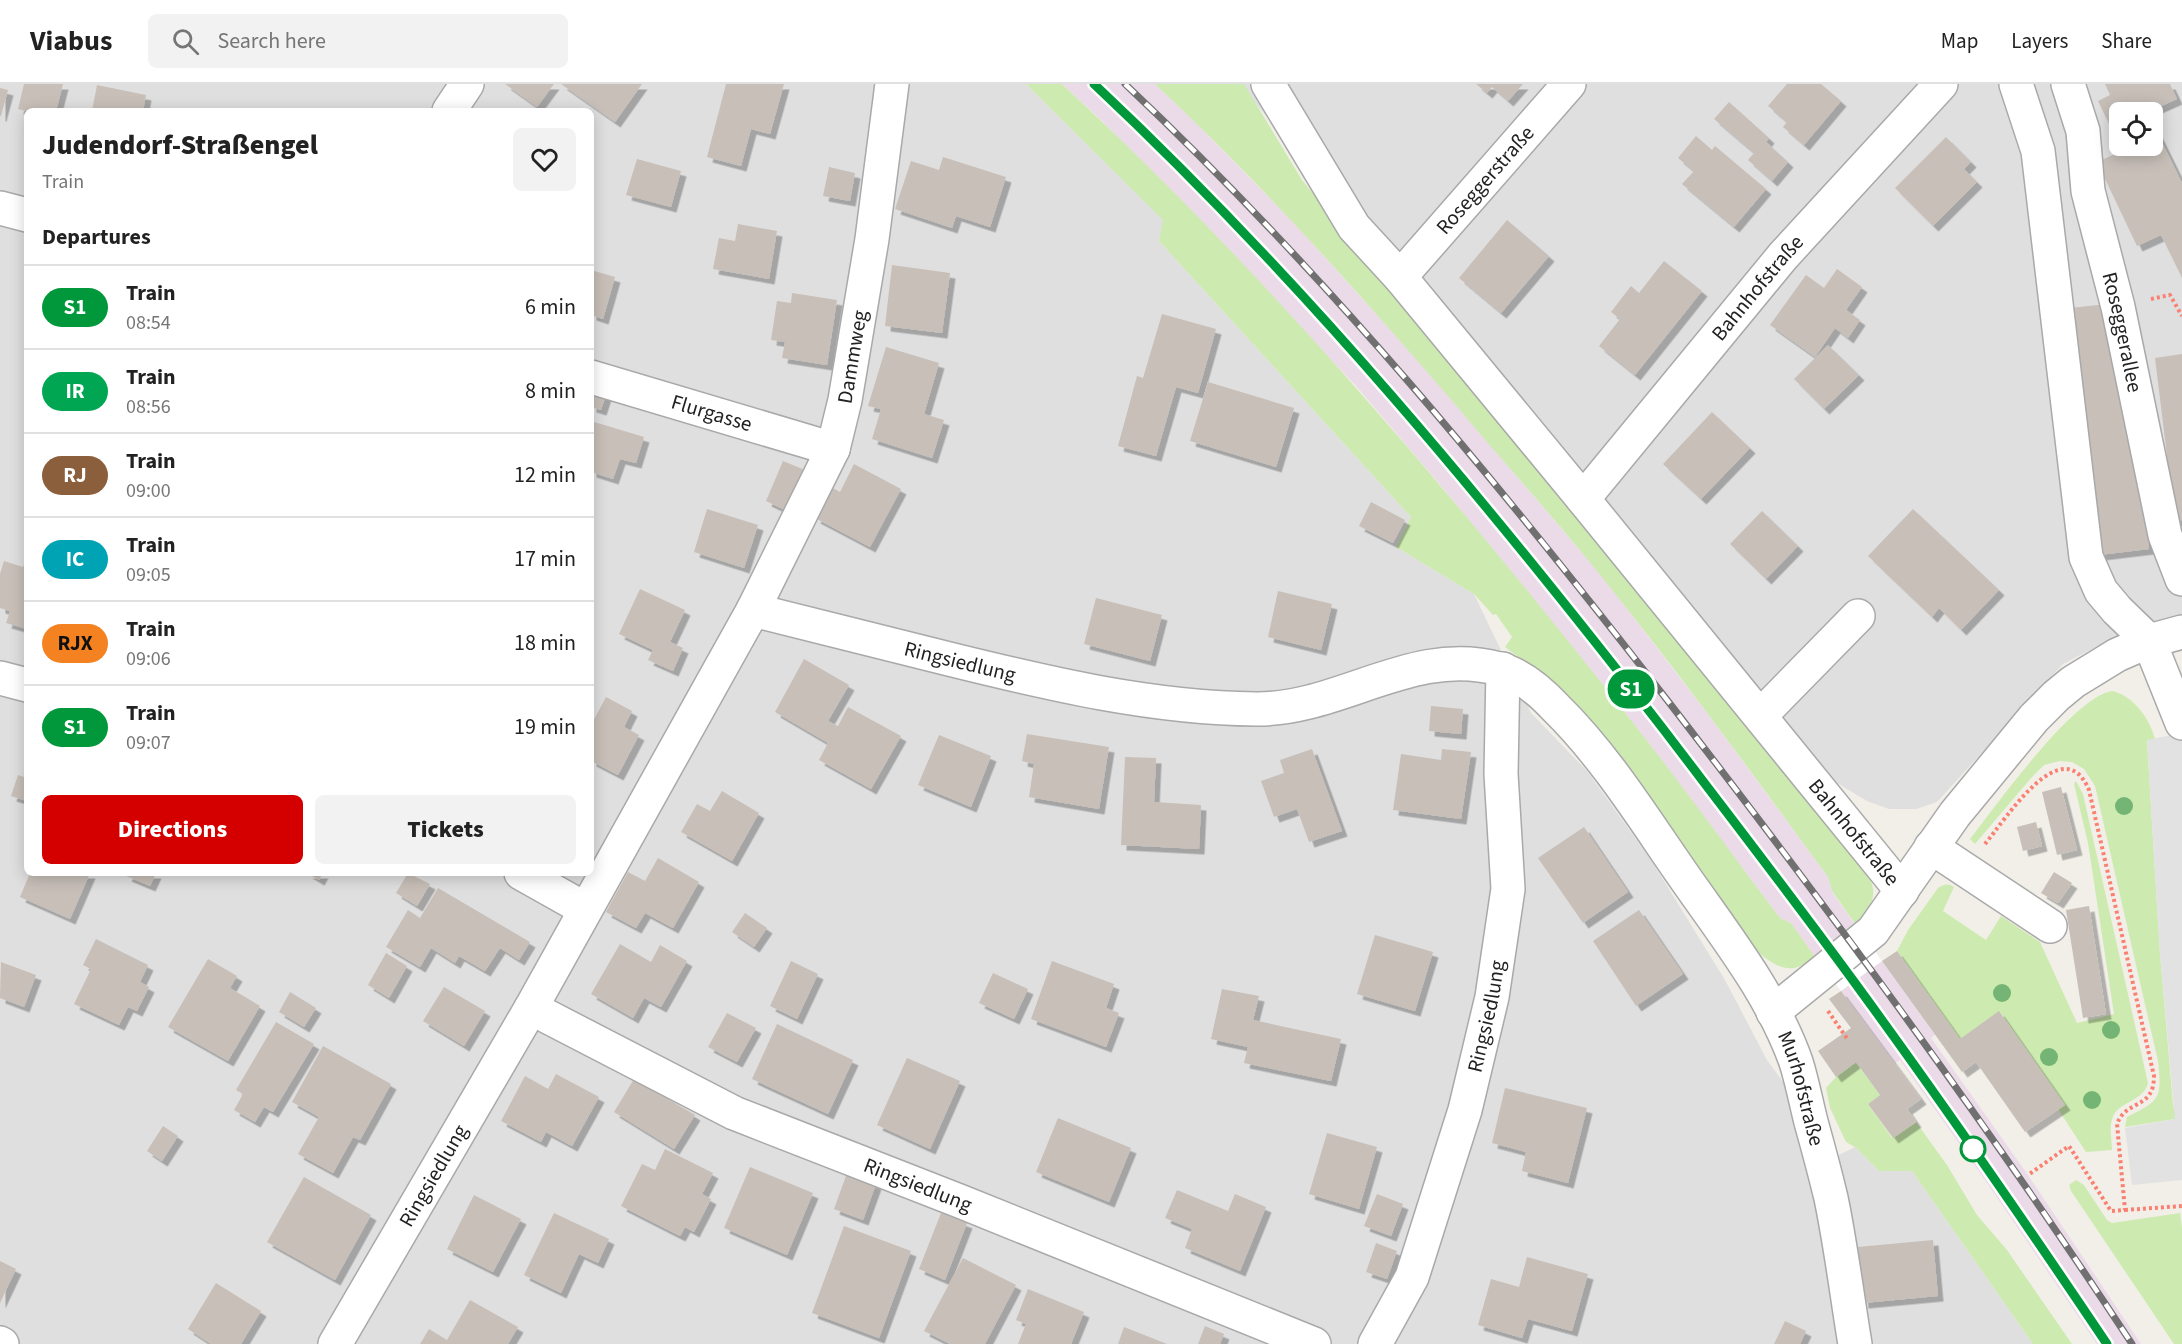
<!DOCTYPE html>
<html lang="en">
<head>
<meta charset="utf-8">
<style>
  :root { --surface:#fff; --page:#f2f2f2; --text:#222; --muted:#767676; --line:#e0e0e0; --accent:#d40000 }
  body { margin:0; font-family:"Source Sans 3",sans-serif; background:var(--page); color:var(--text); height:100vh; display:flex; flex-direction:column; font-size:22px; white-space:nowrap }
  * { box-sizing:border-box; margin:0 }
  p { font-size:20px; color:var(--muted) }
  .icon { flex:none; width:33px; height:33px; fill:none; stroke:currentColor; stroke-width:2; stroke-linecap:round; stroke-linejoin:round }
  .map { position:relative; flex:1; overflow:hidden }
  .panel { position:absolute; left:24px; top:24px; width:570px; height:768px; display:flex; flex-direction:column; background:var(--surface); border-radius:9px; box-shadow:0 3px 15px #0003 }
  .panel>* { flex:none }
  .badge { padding:0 12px; border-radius:20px; font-size:21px; line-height:39px }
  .controls { position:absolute; left:2109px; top:18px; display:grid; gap:12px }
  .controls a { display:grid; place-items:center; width:54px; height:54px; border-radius:9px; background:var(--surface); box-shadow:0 3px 15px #0003; font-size:30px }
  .map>.badge { position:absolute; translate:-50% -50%; box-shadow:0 0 0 3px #fff }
  h2 { padding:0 18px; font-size:22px; line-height:54px }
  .round { display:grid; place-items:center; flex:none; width:63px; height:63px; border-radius:9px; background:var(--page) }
  .head { display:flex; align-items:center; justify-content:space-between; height:102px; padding:0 18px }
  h1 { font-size:28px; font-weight:800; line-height:45px }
  .action { display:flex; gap:12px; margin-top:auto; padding:12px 18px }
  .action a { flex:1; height:69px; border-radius:9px; background:var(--accent); color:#fff; font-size:24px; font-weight:800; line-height:69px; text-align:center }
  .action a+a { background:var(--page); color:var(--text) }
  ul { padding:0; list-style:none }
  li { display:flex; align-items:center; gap:18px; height:84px; padding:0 18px; border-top:2px solid var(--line) }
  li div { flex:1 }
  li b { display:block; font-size:22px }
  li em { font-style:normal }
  li .badge { min-width:66px; font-weight:700; text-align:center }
  header { display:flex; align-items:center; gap:36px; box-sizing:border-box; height:84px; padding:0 30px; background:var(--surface); border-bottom:2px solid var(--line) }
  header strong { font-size:28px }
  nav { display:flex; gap:33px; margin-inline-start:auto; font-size:21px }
  .search { width:420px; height:54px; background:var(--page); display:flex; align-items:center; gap:15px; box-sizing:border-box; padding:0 21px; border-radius:9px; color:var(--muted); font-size:22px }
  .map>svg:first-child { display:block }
</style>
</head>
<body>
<header>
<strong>Viabus</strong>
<div class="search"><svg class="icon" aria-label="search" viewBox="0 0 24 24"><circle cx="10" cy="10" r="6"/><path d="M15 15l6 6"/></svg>Search here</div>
<nav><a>Map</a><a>Layers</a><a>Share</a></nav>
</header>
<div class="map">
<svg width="2182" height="1260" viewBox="0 0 2182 1260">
  <defs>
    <filter id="shadow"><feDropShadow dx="5.5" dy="5.5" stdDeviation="0" flood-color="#0004"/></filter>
  </defs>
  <rect width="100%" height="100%" fill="#f2efe9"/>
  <path fill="#e0dfdf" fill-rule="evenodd" d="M0 0H1026L1164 136 1159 157 1411 433 1396 463 1474 510 1531 629 1587 687 1651 776 1725 896 1767 976 1837 1072 1855 1063 1879 1087H1912L2033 1260H0ZM27 27H591V789H27Z
    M1239 0H2182V530L2111 555 2063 580 1937 718 1916 725H1889L1867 717 1832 696ZM2120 28H2152V62H2120Z"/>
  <path fill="#ebdbe8" d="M1062 0H1155L1190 33 1294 139 1414 272 1601 491 1710 633 1828 793 1832 808 1857 843 1815 873 1791 839 1780 834 1624 627 1446 408 1357 303 1102 37Z
    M1882 877 1935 951 1931 954 2028 1091 2141 1260H2097L1985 1096 1900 976 1894 980 1841 907Z"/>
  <path fill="#cdebb0" d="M1026 0H1062C1268 191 1449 406 1623 626 1677 694 1728 765 1780 834L1791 839 1815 873C1793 890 1782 887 1760 870L1542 591 1505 563 1512 553 1496 530 1493 531 1474 510 1396 463 1411 433 1159 157 1163 136Z
    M1155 0H1244L1302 96 1590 447 1784 689 1859 777C1879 805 1878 815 1856 841L1832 807 1828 793C1754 692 1680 590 1601 492 1555 435 1506 381 1459 325 1362 212 1263 101 1155 0Z
    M2112 607C2133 611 2150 635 2155 655L2147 657 2160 870 2173 1020 2182 1058 2175 1035 2125 1043 2127 1033C2160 1017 2162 1015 2158 977L2095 702 2084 685 2072 678 2060 677 2044 681 2032 693 1975 760 1970 755C1996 722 2073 613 2112 607Z
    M2076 697 2083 710 2148 999C2143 1019 2116 1017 2112 1036 2109 1045 2112 1057 2112 1066L2086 1068 2058 1025 2064 1020 2000 928 1960 955 1897 867 1908 846 1938 804C1944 800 1948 799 1954 803L1943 827 1986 856 2001 832 2040 858 2077 939 2114 930 2088 759 2074 700Z
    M1856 978 1880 1011 1868 1020 1892 1054 1916 1038 1947 1081 1977 1131 2007 1166 2072 1260H2033L1912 1087H1879L1855 1063 1846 1058 1830 1024 1826 1004 1836 993Z
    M2076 1096 2084 1101 2107 1136 2112 1139 2180 1129 2182 1144V1260H2174L2071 1107 2069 1101Z"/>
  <path fill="#e2e2e2" d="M2182 649V1096L2132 1101 2125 1044 2175 1035 2160 870 2147 656Z"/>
  <path fill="#fff" d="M1857 843 1882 877 1841 907 1817 875Z"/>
  <path fill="#c7bfb8" filter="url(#shadow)" d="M24 0H63L56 27H26L18 25Z
    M505 0H554L537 23Z
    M561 0H642L615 38Z
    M726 0H784L770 50 751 45 741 82 707 73Z
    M1476 0H1523L1508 17 1492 3 1487 9Z
    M1787 0H1821L1841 17 1804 61 1783 43 1787 38 1768 22Z
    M2105 0H2170L2177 15 2148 28H2120V62H2152V38L2182 99V194L2161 151 2137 162 2097 78 2122 67 2098 17 2110 11Z
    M97 1 146 11 143 27H92Z
    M0 4 8 6 1 32H0Z
    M1729 18 1769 54 1766 58 1788 78 1772 97 1748 76 1754 69 1714 35Z
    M1696 52 1712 66 1715 62 1766 105 1734 143 1682 100 1694 87 1678 74Z
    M1946 53 1971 78 1964 85 1977 98 1933 142 1895 104Z
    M943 73 1006 93 990 143 956 132 952 144 895 125 911 77 939 86Z
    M637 75 681 87 671 123 626 111Z
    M829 83 855 89 850 117 823 112Z
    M1507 136 1549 172 1501 229 1459 194Z
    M738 140 777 147 769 195 713 185 719 154 735 157Z
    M1664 177 1702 207 1635 291 1599 262 1620 235 1611 228 1631 202 1639 209Z
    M892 181 950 189 942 249 885 242Z
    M1837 185 1862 203 1846 226 1860 236 1848 254 1835 244 1815 273 1770 241 1806 191 1824 204Z
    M591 186 615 193 603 235 591 231Z
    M792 209 837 216 827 281 782 274 785 258 771 256 777 217 791 219Z
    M2107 220 2117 303 2124 302 2139 379 2149 465 2099 471 2070 224Z
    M1162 230 1216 245 1198 309 1176 303 1156 372 1118 362 1137 292 1143 294Z
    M1828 261 1859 291 1824 325 1794 295Z
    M886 263 939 279 924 330 944 336 932 374 872 355 881 325 868 322Z
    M2182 270V436L2175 437 2155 274Z
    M1208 298 1294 324 1276 383 1190 357Z
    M591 302 607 308 601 326 591 323Z
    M1712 328 1750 364 1701 415 1663 380Z
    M591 337 644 353 636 379 620 375 613 395 591 388Z
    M783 377 805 386 787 427 766 417Z
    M854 380 901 405 870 463 815 434 831 403 840 408Z
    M1371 418 1405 436 1393 459 1359 442Z
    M707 425 758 441 744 484 694 468Z
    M1913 425 1999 506 1961 546 1939 524 1932 533 1868 472Z
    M1762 427 1798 462 1766 495 1730 460Z
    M27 472V545L6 539 10 527 0 524V490L4 477 23 483Z
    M640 505 685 526 670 558 683 564 673 587 648 576 653 566 619 550Z
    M1278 507 1332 520 1321 566 1268 553Z
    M1096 514 1162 531 1150 577 1084 560Z
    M804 575 849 601 828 637 838 642 848 623 901 652 871 705 819 676 828 659 775 628Z
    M606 613 632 627 624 643 639 651 618 691 591 677V641Z
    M1431 622 1463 625 1461 650 1429 647Z
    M1027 650 1109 663 1099 725 1029 713 1034 680 1022 677Z
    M939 651 991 672 971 723 918 701Z
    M1312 665 1342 747 1309 758 1297 725 1274 733 1261 697 1284 689 1280 676Z
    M1442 665 1471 668 1461 735 1393 726 1401 670 1441 676Z
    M1125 673 1156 674 1154 718 1201 721 1199 765 1121 761Z
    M18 691 27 694V717L11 712Z
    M2061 703 2077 766 2057 771 2042 708Z
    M722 707 759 729 732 777 681 748 697 720 710 727Z
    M2036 738 2042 762 2023 767 2017 743Z
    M1584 743 1628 808 1583 839 1538 774Z
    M658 774 699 798 673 844 645 829 636 844 606 828 628 788 645 797Z
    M2054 788 2072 799 2058 819 2041 809Z
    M30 789H90L70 835 20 813Z
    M128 789H156L150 802 126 792Z
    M307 789H323L319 796Z
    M408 789 430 800 417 822 396 809Z
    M438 804 530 858 519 876 500 864 485 887 459 872 455 879 431 864 420 883 386 863 408 826 420 834Z
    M2089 822 2106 930 2083 934 2066 826Z
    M1639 826 1683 890 1636 922 1593 857Z
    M745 829 767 844 754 863 732 848Z
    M1375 851 1433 868 1415 927 1357 910Z
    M96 855 148 881 140 898 149 903 137 927 128 923 119 941 74 920 91 885 83 881Z
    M620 860 651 878 660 861 687 877 661 923 644 914 633 934 591 910Z
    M1897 867 1960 955 1999 927 2065 1021 2025 1048 1976 978 1962 988 1882 877Z
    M386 869 407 882 389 914 368 901Z
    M208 875 237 892 230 904 260 922 228 977 168 943Z
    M791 877 818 890 797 935 770 922Z
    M1052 877 1114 900 1106 924 1119 929 1106 963 1031 935Z
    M1 878 36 891 24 923 0 914Z
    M993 889 1028 905 1014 935 979 919Z
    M444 903 485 927 464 962 423 937Z
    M1222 905 1259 912 1253 936 1341 955 1331 997 1244 979 1248 963 1211 955Z
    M1841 907 1921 1015 1907 1025 1916 1038 1893 1054 1868 1020 1880 1011 1856 978 1836 993 1818 967 1851 944 1829 915Z
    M290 908 316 924 304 943 279 928Z
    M727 929 756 944 737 978 708 963Z
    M276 938 314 960 273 1028 264 1023 255 1038 234 1026 243 1010 236 1006Z
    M777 940 853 976 828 1030 752 995Z
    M323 962 391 1000 360 1056 353 1053 333 1089 298 1070 319 1033 292 1018Z
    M907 974 960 997 930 1065 877 1041Z
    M556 990 599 1013 572 1062 546 1048 541 1058 501 1037 525 992 548 1005Z
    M634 995 695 1031 674 1065 614 1028Z
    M1505 1004 1587 1024 1568 1099 1522 1087 1526 1068 1492 1059Z
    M1058 1034 1131 1064 1109 1118 1036 1088Z
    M163 1042 178 1052 162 1077 147 1067Z
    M1327 1049 1377 1063 1359 1125 1309 1110Z
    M665 1065 713 1089 702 1110 711 1115 694 1148 685 1143 680 1152 621 1122 642 1080 655 1086Z
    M750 1083 813 1109 787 1171 724 1144Z
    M847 1089 876 1100 863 1136 834 1125Z
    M304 1093 371 1131 335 1196 267 1158Z
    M1177 1106 1228 1127 1235 1110 1266 1123 1240 1187 1185 1164 1192 1145 1165 1134Z
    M1377 1110 1403 1120 1391 1152 1364 1142Z
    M474 1111 521 1135 493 1188 447 1165Z
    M554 1129 609 1155 598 1179 579 1170 561 1209 524 1191Z
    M941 1129 967 1139 945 1196 919 1185Z
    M844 1142 911 1167 879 1254 812 1229Z
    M1933 1156 1938 1212 1863 1219 1858 1163Z
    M1376 1159 1397 1167 1387 1195 1366 1188Z
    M1527 1173 1588 1190 1572 1247 1528 1235 1522 1254 1478 1241 1491 1195 1519 1203Z
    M963 1174 1016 1201 985 1260H950L924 1247Z
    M0 1177 16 1185 0 1219Z
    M216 1199 261 1227 241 1260H211L188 1245Z
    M1028 1205 1084 1228 1071 1260H1018L1026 1240 1016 1236Z
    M470 1216 518 1243 508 1260H420L429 1245 447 1256Z
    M1785 1237 1806 1247 1800 1260H1774Z
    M1205 1242 1224 1250 1220 1260H1198Z
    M1124 1243 1167 1260H1118Z"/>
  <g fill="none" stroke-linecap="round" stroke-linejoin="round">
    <g stroke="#a9a9a9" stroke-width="36">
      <g id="minor">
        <path id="s1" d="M1268 0 1354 143 1400 193 1583 415 1902 807"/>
        <path d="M2016 0 2038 67 2086 473 2101 507 2117 526 2149 557 2182 639"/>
        <path id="s2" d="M2068 0 2083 47 2088 107 2118 223 2165 451 2182 495"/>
        <path d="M449 27 467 0"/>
        <path d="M0 124 27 131"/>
        <path id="s3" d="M1400 193 1569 0"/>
        <path id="s4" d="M591 293 833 365"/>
        <path id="s5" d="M1583 415 1783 172 1941 0"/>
        <path id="s6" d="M753 526 833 365 845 316 872 155 892 0"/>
        <path d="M0 594 27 601"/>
        <path d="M1761 631 1858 532"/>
        <path d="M1931 763 2050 842"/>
        <path d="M521 789 585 825"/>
        <path id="s7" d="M531 924 734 1029 962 1118 1314 1260"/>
        <path d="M1773 928 1873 847 1955 730 2034 634 2056 612 2073 598 2117 571 2149 557 2182 548"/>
        <path d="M0 1259 2 1260"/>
        <path id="s8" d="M335 1260 531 924 753 526C818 542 884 559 949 575 1050 600 1152 624 1256 625 1340 626 1414 561 1499 585 1520 590 1541 608 1556 624 1605 672 1644 735 1683 791 1724 850 1772 910 1796 978 1802 997 1806 1018 1811 1038 1818 1063 1825 1089 1831 1114 1841 1162 1847 1212 1855 1260"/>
        <path id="s9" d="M1375 1260 1412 1193 1465 1026 1492 913 1508 805 1501 690 1503 585"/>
      </g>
    </g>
    <path stroke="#fa8072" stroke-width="4" stroke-dasharray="3 3" stroke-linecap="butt" d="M2151 215 2170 211 2182 232
      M1985 760C2005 736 2063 644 2089 706L2154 992C2154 1026 2126 1015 2117 1040L2125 1126 2111 1127 2069 1062 2028 1091
      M1828 927 1848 956
      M2125 1126 2182 1122"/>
    <use href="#minor" stroke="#fff" stroke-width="33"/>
    <g stroke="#707070" stroke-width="7">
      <path id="rail" d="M1094 0C1302 195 1485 415 1659 640 1725 726 1792 812 1856 899 1942 1018 2025 1138 2107 1260
        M1125 0C1326 189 1502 403 1671 621 1832 829 1988 1041 2132 1260"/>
    </g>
    <use href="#rail" stroke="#fff" stroke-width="4.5" stroke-dasharray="14" stroke-linecap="butt"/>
  </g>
  <g fill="#74b475">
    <circle cx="2124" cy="722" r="9"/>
    <circle cx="2002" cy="909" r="9"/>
    <circle cx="2111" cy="946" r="9"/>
    <circle cx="2049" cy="973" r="9"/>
    <circle cx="2092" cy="1016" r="9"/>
  </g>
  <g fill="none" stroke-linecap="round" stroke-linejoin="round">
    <g stroke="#fff" stroke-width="14">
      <path id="line" d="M1094 0C1304 197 1488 419 1664 646 1728 730 1793 814 1855 899 1942 1018 2025 1138 2107 1260"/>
    </g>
    <use href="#line" stroke="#00983a" stroke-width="9"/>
  </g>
  <circle fill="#fff" stroke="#00983a" stroke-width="3" cx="1973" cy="1065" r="12"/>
  <g text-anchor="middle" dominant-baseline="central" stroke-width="4.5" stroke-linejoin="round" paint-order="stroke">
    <g font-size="21" fill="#222" stroke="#fff">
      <text stroke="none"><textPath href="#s3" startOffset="129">Roseggerstraße</textPath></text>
      <text stroke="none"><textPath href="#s5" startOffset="274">Bahnhofstraße</textPath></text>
      <text stroke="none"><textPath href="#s2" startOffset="255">Roseggerallee</textPath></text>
      <text stroke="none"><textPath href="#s6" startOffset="274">Dammweg</textPath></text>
      <text stroke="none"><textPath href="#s4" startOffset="126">Flurgasse</textPath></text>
      <text stroke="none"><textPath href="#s8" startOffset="1058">Ringsiedlung</textPath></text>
      <text stroke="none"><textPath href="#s1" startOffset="952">Bahnhofstraße</textPath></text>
      <text stroke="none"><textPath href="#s9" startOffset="348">Ringsiedlung</textPath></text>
      <text stroke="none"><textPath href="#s8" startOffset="2134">Murhofstraße</textPath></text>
      <text stroke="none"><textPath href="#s8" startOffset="195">Ringsiedlung</textPath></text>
      <text stroke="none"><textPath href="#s7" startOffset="426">Ringsiedlung</textPath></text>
    </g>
  </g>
</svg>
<div class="controls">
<a><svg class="icon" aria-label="locate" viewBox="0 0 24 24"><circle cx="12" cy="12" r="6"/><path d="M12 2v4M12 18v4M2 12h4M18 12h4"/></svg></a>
</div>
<b class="badge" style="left:1631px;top:605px;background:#00983a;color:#fff">S1</b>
<section class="panel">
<div class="head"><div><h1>Judendorf-Straßengel</h1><p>Train</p></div><a class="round"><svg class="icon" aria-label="heart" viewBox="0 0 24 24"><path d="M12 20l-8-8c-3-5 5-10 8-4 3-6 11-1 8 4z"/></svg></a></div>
<h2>Departures</h2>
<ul>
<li><span class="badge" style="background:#00983a;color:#fff">S1</span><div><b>Train</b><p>08:54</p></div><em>6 min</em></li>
<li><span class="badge" style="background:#00a651;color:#fff">IR</span><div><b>Train</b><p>08:56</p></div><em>8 min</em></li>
<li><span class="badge" style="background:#8b5e3c;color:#fff">RJ</span><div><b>Train</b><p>09:00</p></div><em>12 min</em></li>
<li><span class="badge" style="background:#00a3b4;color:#fff">IC</span><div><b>Train</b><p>09:05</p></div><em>17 min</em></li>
<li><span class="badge" style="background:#f58220;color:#111">RJX</span><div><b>Train</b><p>09:06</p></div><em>18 min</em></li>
<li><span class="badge" style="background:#00983a;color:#fff">S1</span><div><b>Train</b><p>09:07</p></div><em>19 min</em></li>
</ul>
<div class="action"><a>Directions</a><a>Tickets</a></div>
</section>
</div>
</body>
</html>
